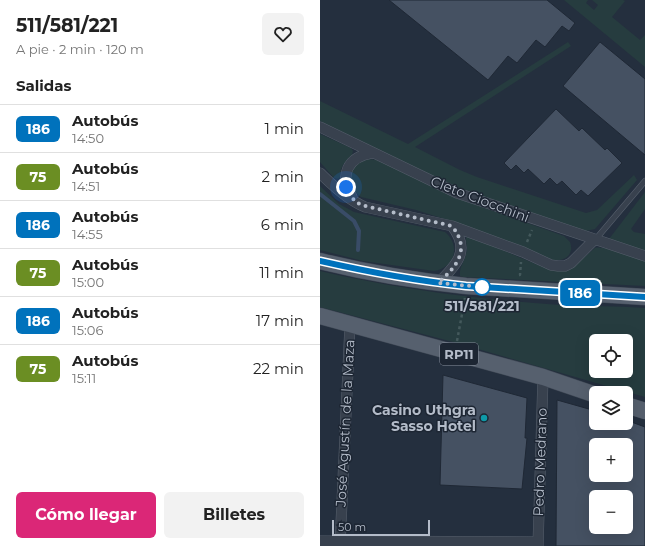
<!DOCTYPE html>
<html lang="es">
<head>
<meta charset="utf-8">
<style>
  :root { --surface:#fff; --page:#f2f2f2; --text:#222; --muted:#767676; --line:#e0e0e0; --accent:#db2777 }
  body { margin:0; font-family:Montserrat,sans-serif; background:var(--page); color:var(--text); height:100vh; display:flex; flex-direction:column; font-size:15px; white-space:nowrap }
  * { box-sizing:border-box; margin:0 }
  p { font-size:13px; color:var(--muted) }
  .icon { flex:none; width:22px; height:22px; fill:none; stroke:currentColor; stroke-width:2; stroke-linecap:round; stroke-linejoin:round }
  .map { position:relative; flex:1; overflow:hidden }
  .details { display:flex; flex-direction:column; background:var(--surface); width:320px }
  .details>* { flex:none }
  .badge { padding:0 8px; border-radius:6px; font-size:14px; line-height:26px }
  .controls { position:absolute; left:269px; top:334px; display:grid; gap:8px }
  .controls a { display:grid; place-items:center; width:44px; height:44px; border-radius:6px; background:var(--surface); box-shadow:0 4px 16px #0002; font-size:20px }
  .scale { position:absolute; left:12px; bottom:10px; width:98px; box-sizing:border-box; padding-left:4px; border:2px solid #b4bcc9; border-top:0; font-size:11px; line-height:14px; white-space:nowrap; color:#b4bcc9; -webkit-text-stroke:3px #1d2633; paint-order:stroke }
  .you { position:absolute; width:20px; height:20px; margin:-10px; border:3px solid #fff; border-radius:50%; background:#1a73e8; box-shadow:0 0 0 6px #1a73e833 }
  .map>.badge { position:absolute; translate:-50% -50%; box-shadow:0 0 0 2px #fff }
  h2 { padding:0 16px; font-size:15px; line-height:36px }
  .round { display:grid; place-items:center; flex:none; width:42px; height:42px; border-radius:6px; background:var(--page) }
  .head { display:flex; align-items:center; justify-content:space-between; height:68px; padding:0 16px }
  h1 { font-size:19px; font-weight:700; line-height:30px }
  .primary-button { display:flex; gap:8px; margin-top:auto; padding:8px 16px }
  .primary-button a { flex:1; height:46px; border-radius:6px; background:var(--accent); color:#fff; font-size:16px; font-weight:700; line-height:46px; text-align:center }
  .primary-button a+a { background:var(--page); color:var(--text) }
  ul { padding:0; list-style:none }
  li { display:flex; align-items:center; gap:12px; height:48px; padding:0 16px; border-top:1px solid var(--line) }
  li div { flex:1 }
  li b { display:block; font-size:15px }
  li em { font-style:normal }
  li .badge { min-width:44px; font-weight:700; text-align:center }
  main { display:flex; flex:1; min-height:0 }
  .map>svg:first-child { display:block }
</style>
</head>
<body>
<main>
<section class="details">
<div class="head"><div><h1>511/581/221</h1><p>A pie · 2 min · 120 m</p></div><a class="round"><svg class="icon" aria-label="heart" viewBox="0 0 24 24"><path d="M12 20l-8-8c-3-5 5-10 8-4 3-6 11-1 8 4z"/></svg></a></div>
<h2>Salidas</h2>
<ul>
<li><span class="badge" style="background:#0072bc;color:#fff">186</span><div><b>Autobús</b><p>14:50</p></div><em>1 min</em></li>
<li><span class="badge" style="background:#6b8e23;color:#fff">75</span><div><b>Autobús</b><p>14:51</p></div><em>2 min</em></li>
<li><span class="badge" style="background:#0072bc;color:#fff">186</span><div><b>Autobús</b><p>14:55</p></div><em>6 min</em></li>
<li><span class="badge" style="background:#6b8e23;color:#fff">75</span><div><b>Autobús</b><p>15:00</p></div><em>11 min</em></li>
<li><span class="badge" style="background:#0072bc;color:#fff">186</span><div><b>Autobús</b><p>15:06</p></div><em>17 min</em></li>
<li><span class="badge" style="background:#6b8e23;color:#fff">75</span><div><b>Autobús</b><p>15:11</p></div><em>22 min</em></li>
</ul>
<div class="primary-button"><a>Cómo llegar</a><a>Billetes</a></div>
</section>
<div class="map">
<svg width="325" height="546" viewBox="0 0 325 546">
  <rect width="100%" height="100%" fill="#242f3e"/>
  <path fill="#263c3f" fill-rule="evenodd" d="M244 0H268L266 3 274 10 278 5 272 0H303L305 1 292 17 320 40 325 35V67Z
    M248 42 251 46 95 147 140 170 157 177 266 213 277 210 314 175 317 180 275 229 266 231 140 189 0 121V101L88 144Z
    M0 134 31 148 33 151 32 155C24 162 20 167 20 177L18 179 14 178 0 162Z
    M48 159 57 160 145 201 244 236 250 242C255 256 243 262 231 260L131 221 96 210 41 197C31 191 25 172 35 163 38 161 44 160 48 159Z
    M0 186 19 204 34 212 125 232C141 245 135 268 114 271L43 261 0 250Z
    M325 192V209L311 229 314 232 325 234V252L289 239Z
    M148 236 223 267H253L275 248C283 245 315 258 325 261V286L143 277 140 276C139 267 144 263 146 254 148 249 146 244 146 238Z
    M0 271C77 289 162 300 240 305 268 306 297 306 325 308V397L137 343 0 307ZM276 341H306V371H276Z"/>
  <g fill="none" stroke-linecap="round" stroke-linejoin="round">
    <path stroke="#394c67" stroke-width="4" d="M0 194 34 221 39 231 38 250"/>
  </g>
  <path fill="#455162" stroke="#1f2835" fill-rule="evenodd" d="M69 0H227L255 23 249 31 242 26 225 47 216 40 197 63 188 56 168 80Z
    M280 42 325 79V155L243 86Z
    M236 109 259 131 262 128 285 150 287 148 302 163 268 196 261 190 256 195 242 181 237 185 230 178 224 184 208 169 204 173 196 165 191 170 184 163Z
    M123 375 207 398 205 438H207L202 489 120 485Z
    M237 400 276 411V423H306V420L325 427V546H236ZM276 445H306V475H276ZM276 497H306V527H276Z"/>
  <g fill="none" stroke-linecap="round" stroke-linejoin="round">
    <g stroke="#565f6c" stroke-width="6">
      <path id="lane" d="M275 240 325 181"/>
    </g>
    <g stroke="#565f6c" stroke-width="11">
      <path id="street" d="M0 127 137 193 325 256
        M0 173C13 186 28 200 45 207L132 226C151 250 137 265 118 283
        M32 197C19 176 27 157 52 153
        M132 226 203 252 231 265 238 266H245L251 263 274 240
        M0 541 218 542
        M20 546 30 325
        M218 546 223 377"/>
    </g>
    <g stroke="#414a57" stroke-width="17">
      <path id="primary" d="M0 261C48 273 97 281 146 286L325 297
        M0 316 223 377 276 395
        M306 405 325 411"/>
    </g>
    <path stroke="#44595c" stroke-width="2.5" stroke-dasharray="3 3" stroke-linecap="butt" d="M207 242 212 230
      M199 275H200L201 262
      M137 341 145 298"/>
    <use href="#lane" stroke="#38414e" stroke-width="5"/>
    <use href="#street" stroke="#38414e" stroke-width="10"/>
    <use href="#primary" stroke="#56606e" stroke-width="16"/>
  </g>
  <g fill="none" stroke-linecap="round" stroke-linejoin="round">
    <g stroke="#fff" stroke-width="9">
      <path id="line" d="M0 261C48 272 97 281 146 286L325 297"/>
    </g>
    <use href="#line" stroke="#0072bc" stroke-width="6"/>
    <path stroke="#b4bcc9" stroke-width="4" stroke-dasharray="0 7.2" d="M26 187 35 202 45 206 132 226C151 250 137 266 118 283L162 287"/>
  </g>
  <circle fill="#fff" stroke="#0072bc" stroke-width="2" cx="162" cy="287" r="8"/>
  <circle fill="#0f9aa8" stroke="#1d2633" stroke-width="1.5" cx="164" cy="418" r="4"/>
  <g text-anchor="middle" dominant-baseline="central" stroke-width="3" stroke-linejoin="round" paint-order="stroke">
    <rect fill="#1d2633" stroke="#878f9c" stroke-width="1" x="120" y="343" width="38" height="22" rx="3"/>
    <g font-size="13" font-weight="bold" fill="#b4bcc9">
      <text x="139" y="354">RP11</text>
    </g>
    <g font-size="14" fill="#b4bcc9" stroke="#1d2633">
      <text transform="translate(160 199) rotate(21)">Cleto Ciocchini</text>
      <text transform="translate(25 423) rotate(-87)">José Agustín de la Maza</text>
      <text transform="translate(220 462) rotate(-88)">Pedro Medrano</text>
    </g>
    <g font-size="14" font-weight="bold" fill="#b4bcc9" stroke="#1d2633">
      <text x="162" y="306">511/581/221</text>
    </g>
    <g font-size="14" font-weight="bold" fill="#b4bcc9" stroke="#1d2633" text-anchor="end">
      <text x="156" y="410">Casino Uthgra<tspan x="156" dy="16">Sasso Hotel</tspan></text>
    </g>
  </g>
</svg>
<div class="controls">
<a><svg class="icon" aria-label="locate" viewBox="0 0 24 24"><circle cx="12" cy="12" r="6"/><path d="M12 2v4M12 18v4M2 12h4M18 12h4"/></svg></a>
<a><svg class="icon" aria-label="layers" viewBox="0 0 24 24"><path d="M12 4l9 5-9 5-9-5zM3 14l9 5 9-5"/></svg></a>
<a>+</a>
<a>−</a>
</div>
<div class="scale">50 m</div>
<div class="you" style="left:26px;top:187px"></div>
<b class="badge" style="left:260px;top:293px;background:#0072bc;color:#fff">186</b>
</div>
</main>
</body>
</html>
